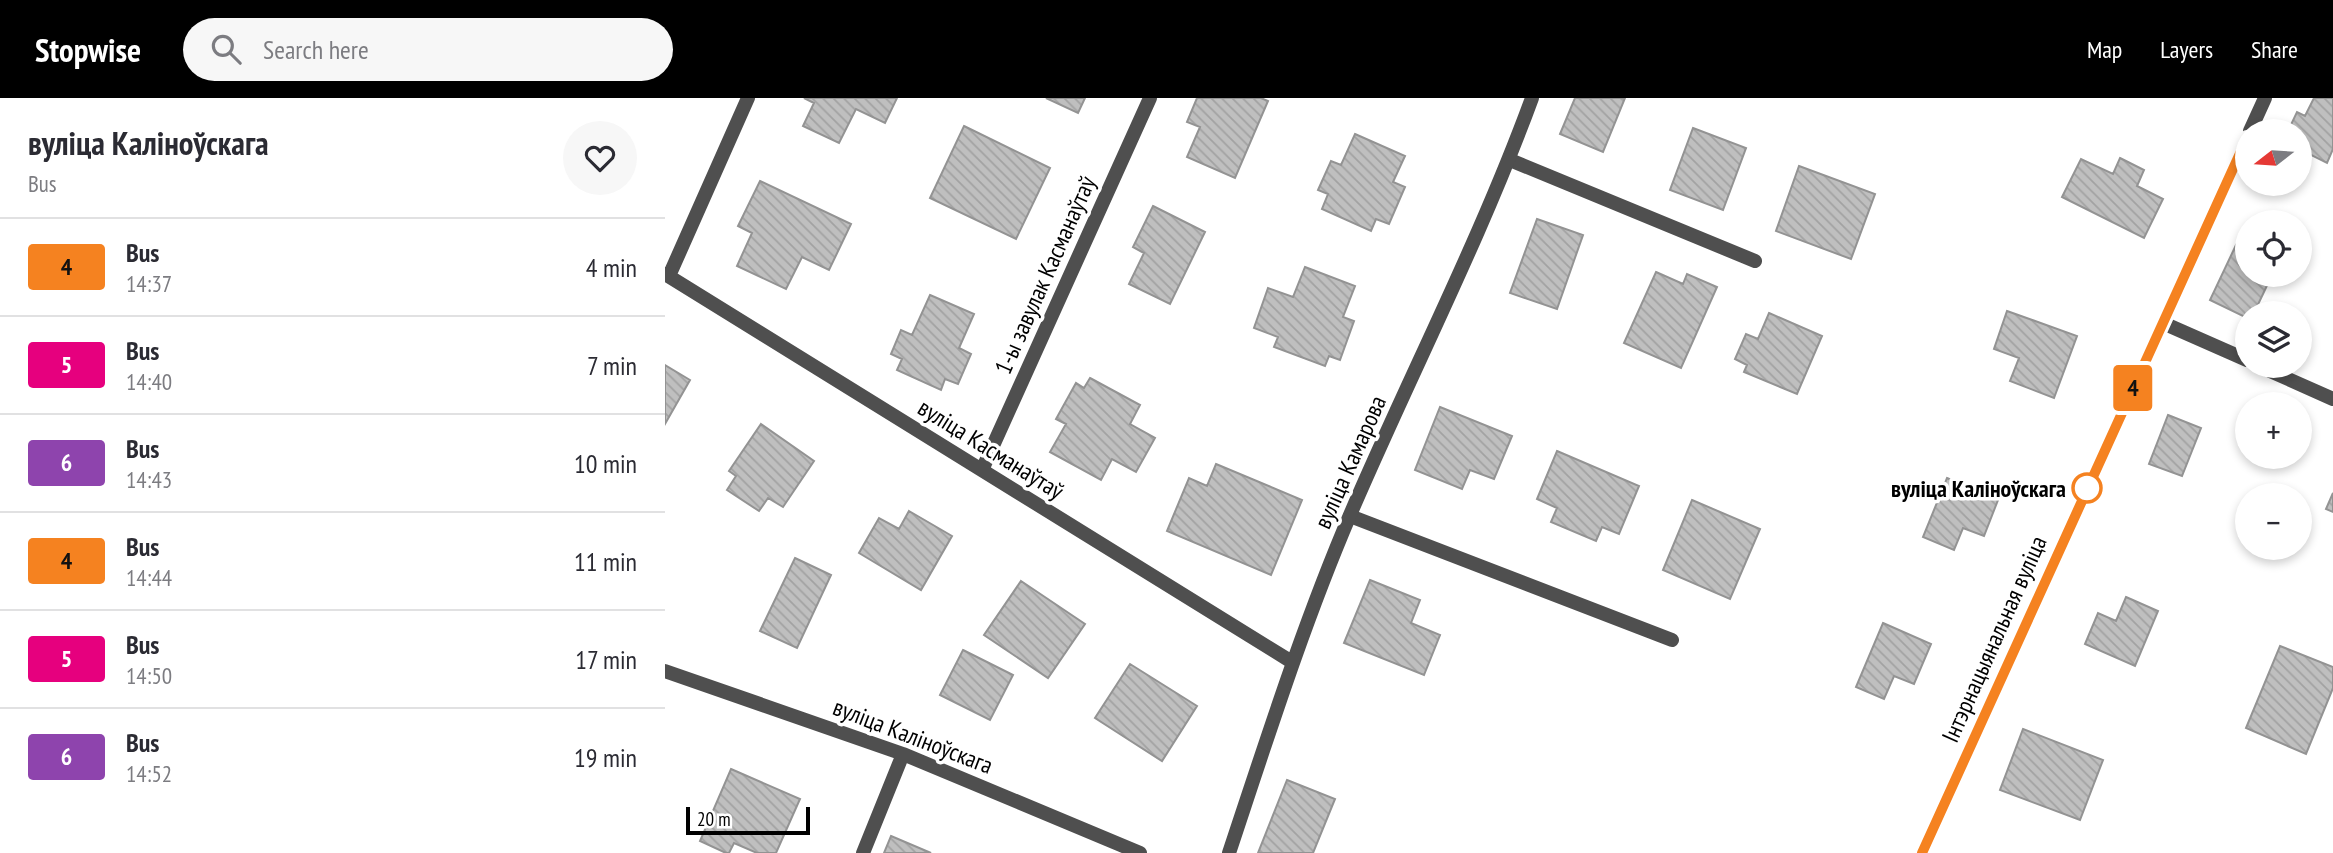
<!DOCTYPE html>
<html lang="en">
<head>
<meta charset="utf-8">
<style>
  :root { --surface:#fff; --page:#f7f7f7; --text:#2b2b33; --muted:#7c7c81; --line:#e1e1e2; --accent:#000 }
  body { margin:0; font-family:"PT Sans Narrow",sans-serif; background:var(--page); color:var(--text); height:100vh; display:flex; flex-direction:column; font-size:26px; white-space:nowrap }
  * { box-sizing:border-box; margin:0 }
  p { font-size:23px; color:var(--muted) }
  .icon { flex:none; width:38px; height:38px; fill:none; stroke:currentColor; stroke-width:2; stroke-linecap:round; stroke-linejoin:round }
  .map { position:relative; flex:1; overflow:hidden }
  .details { display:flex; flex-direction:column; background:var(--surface); width:665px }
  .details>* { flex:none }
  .badge { padding:0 14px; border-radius:5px; font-size:24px; line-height:46px }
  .needle { width:46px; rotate:253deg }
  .controls { position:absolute; left:1570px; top:21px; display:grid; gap:14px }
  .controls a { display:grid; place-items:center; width:77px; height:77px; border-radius:50%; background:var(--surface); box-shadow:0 4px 10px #0003; font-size:35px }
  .scale { position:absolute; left:21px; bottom:18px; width:124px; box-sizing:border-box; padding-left:7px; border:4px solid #000; border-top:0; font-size:19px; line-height:24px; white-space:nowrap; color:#000; -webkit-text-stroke:5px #fff; paint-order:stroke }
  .map>.badge { position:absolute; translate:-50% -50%; box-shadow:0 0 0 4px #fff }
  .round { display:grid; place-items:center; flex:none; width:74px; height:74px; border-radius:37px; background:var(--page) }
  .headline { display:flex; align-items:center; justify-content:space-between; height:119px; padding:0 28px }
  h1 { font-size:33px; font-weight:700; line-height:52px }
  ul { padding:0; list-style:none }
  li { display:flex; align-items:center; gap:21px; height:98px; padding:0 28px; border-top:2px solid var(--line) }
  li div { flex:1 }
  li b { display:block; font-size:26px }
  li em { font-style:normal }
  li .badge { min-width:77px; font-weight:700; text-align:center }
  header { display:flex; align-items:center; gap:42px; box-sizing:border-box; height:98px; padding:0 35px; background:var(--accent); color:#fff }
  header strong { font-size:33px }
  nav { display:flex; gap:38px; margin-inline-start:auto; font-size:24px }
  .search { width:490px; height:63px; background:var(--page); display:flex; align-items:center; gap:18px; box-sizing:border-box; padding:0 24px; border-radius:38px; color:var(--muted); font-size:26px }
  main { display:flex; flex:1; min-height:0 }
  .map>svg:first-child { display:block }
</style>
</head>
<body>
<header>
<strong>Stopwise</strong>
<div class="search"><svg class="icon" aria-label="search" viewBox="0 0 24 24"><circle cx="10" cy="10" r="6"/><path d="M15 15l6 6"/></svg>Search here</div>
<nav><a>Map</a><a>Layers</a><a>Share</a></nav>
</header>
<main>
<section class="details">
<div class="headline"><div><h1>вуліца Каліноўскага</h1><p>Bus</p></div><a class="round"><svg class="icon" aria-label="heart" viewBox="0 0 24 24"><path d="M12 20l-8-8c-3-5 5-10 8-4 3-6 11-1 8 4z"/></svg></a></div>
<ul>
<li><span class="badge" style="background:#f58220;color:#111">4</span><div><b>Bus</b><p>14:37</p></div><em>4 min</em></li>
<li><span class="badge" style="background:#e6007e;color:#fff">5</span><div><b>Bus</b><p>14:40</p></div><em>7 min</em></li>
<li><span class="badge" style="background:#8e44ad;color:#fff">6</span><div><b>Bus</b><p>14:43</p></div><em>10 min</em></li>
<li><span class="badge" style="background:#f58220;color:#111">4</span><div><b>Bus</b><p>14:44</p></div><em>11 min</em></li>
<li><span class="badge" style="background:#e6007e;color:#fff">5</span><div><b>Bus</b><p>14:50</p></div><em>17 min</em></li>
<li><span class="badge" style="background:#8e44ad;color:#fff">6</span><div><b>Bus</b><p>14:52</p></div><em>19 min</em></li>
</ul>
</section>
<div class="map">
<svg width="1668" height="755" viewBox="0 0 1668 755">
  <defs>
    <pattern id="building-back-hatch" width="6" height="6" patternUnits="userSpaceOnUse" patternTransform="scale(1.75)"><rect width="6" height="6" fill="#bfbfbf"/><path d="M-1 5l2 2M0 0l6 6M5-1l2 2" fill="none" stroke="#a2a2a2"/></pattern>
  </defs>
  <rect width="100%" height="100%" fill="#fff"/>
  <path fill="url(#building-back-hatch)" stroke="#939393" stroke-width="2" d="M139 0H232L220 25 191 11 174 45 138 28 149 5Z
    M381 0H420L413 15Z
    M532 0H596L603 3 570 80 522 59 535 29 522 24Z
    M910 0H960L938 54 895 36Z
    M1649 0H1668V51L1662 65 1634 51V33H1623L1632 14 1640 18Z
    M299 28 385 70 351 141 265 100Z
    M1028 30 1081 50 1058 112 1005 92Z
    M690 36 740 58 728 84 740 89 724 126 711 121 706 133 657 111 663 96 653 92 666 63 676 67Z
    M1455 60 1479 72 1472 88 1498 101 1479 140 1397 99 1416 61 1448 76Z
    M1134 68 1210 96 1186 161 1111 133Z
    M95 83 186 126 164 172 137 159 121 191 72 168 87 135 73 128Z
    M488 108 540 134 505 206 464 186 479 155 468 149Z
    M872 121 918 137 892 211 845 195Z
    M1571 147 1582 153V177H1607L1589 215H1582V220L1545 202Z
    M640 169 690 188 678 219 689 223 675 262 664 258 660 268 609 249 613 239 589 230 603 190 628 199Z
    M991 174 1018 186 1022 176 1052 189 1016 270 959 245Z
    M265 197 309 216 294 250 306 256 293 286 280 281 276 292 232 272 237 261 226 256 236 232 247 237Z
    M1342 213 1412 238 1389 300 1345 283 1354 260 1329 251Z
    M1104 215 1157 238 1132 296 1079 274 1082 267 1070 261 1081 236 1093 241Z
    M0 267 25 282 0 326Z
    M425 280 475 307 465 326 490 340 471 374 447 361 436 382 385 354 401 326 391 321 411 285 419 290Z
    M775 309 847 338 829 381 805 372 797 391 750 372Z
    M1503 317 1536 330 1517 378 1484 366Z
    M96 326 149 363 118 409 103 400 94 413 62 392 71 378 64 373Z
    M892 353 974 388 954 436 937 429 931 443 886 424 892 410 872 401Z
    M551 366 637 402 606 477 502 433 524 380 542 388Z
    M1282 380 1333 402 1319 438 1298 430 1289 452 1258 439Z
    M1668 395V414L1661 411Z
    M1027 402 1095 431 1065 501 998 472Z
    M244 413 287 438 256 492 194 455 214 420 234 431Z
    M130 460 166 477 132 550 95 533Z
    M705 482 755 502 746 525 775 537 759 577 679 545Z
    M356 483 420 526 383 580 319 537Z
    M1461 499 1493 513 1470 568 1420 546 1433 515 1451 523Z
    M1218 525 1266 546 1249 586 1229 578 1219 601 1191 589Z
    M1615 548 1668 569V590L1641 656 1581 630Z
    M298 552 348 577 325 622 275 597Z
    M465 566 532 608 497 663 430 620Z
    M1358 631 1438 662 1415 722 1335 692Z
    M66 671 135 701 111 755H92L69 745 64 755H61L35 743Z
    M622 682 670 701 648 755H593Z
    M226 738 266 755H219Z"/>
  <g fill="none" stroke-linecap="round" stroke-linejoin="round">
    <path stroke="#4f4f4f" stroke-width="14" d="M845 62 1090 163
      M685 418 1007 542"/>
    <path stroke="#4f4f4f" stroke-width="14" d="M1585 33 1600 0
      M0 176 627 564
      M4 178 83 0
      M1498 225 1582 262
      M1594 268 1668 301
      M317 372 485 0
      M0 573 238 656 475 755
      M198 755 238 656
      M564 755C602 641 638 527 685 417 745 277 815 142 867 0
      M1257 755 1582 40"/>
  </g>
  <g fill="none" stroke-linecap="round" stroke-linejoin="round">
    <g stroke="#fff" stroke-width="16">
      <path id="line" d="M1257 755 1582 40"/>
    </g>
    <use href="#line" stroke="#f58220" stroke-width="10"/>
  </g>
  <circle fill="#fff" stroke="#f58220" stroke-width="3.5" cx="1422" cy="390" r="14"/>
  <g text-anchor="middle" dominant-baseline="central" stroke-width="7" stroke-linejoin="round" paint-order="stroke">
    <g font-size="24" fill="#000" stroke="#fff">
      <text transform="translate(380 177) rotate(-66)">1-ы завулак Касманаўтаў</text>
      <text transform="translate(326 351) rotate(32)">вуліца Касманаўтаў</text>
      <text transform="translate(685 364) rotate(-66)">вуліца Камарова</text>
      <text transform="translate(1329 541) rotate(-66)">Інтэрнацыянальная вуліца</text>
      <text transform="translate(248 638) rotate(21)">вуліца Каліноўскага</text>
    </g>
    <g font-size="24" font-weight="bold" fill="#000" stroke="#fff" text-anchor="end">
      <text x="1401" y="390">вуліца Каліноўскага</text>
    </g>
  </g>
</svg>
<div class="controls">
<a><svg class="needle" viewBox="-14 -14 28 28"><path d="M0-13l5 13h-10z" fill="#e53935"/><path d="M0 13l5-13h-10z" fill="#7c7c81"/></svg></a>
<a><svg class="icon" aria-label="locate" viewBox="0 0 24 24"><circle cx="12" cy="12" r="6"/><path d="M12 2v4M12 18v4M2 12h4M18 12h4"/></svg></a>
<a><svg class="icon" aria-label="layers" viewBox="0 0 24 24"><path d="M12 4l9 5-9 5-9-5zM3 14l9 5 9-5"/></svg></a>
<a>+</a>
<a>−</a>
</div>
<div class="scale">20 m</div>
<b class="badge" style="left:1468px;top:290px;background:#f58220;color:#111">4</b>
</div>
</main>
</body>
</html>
